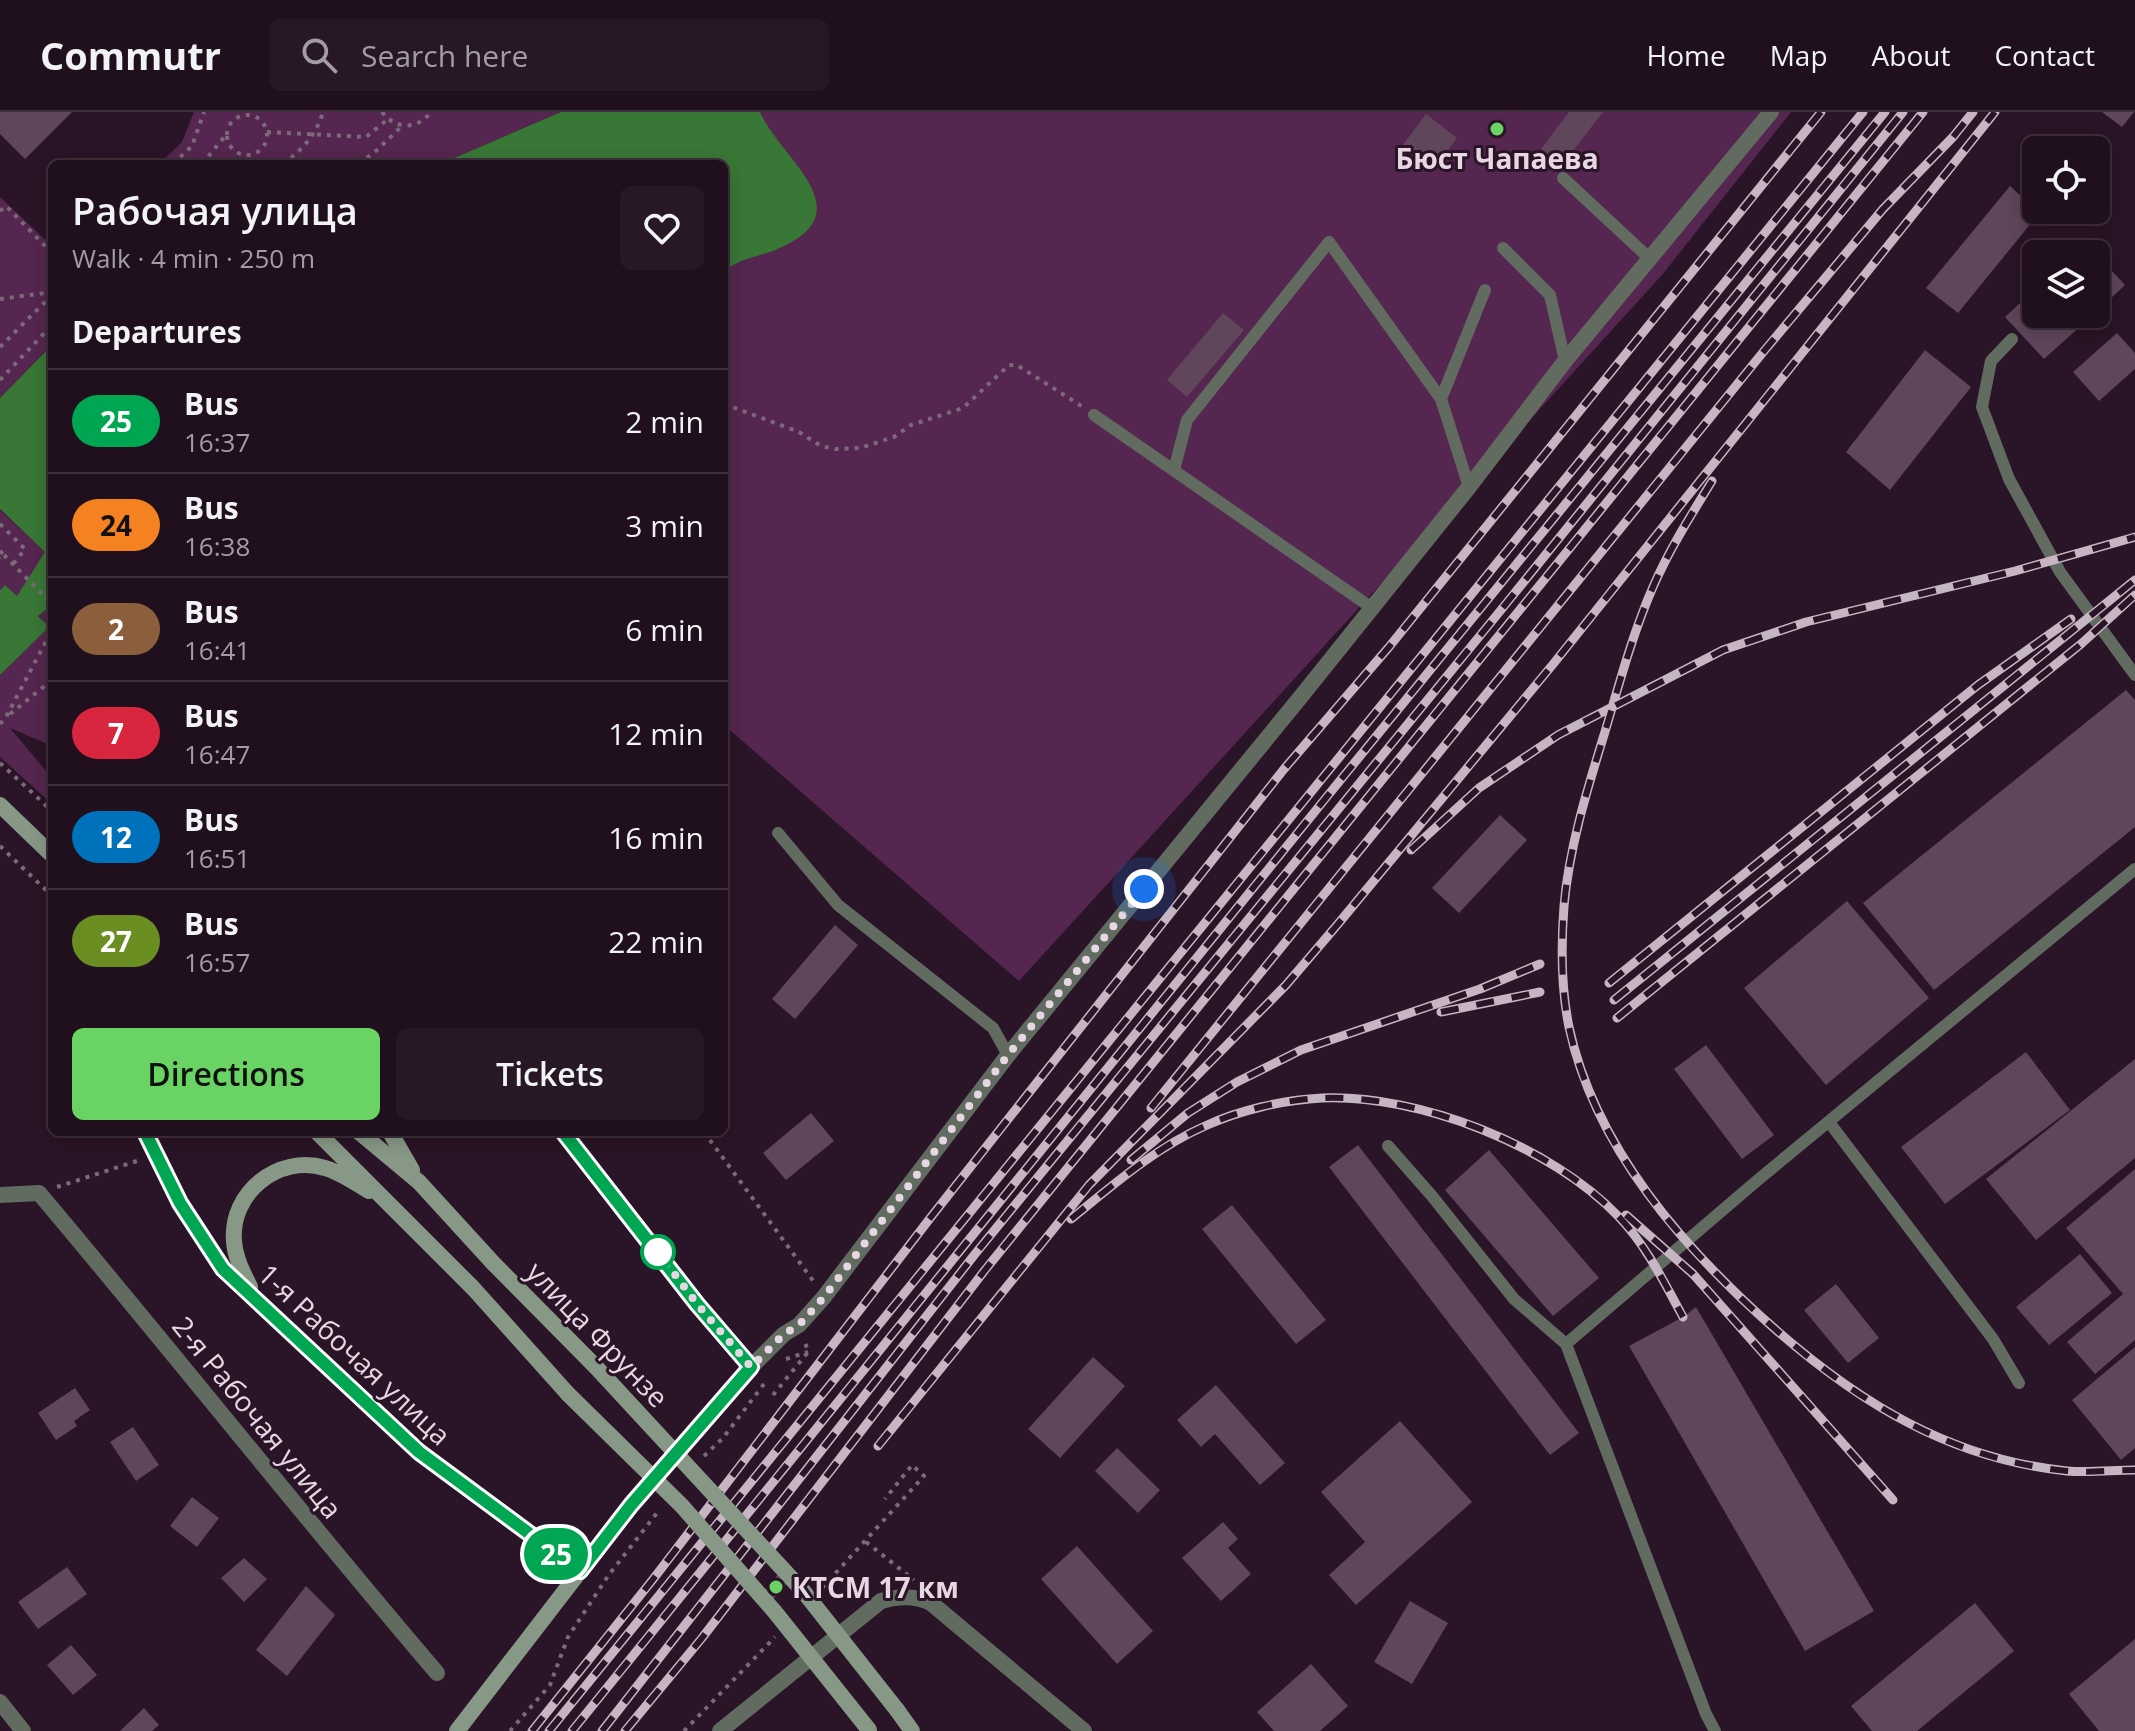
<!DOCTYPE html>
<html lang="en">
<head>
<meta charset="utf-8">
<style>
  :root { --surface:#200f1d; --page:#281826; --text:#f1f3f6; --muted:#a29ca4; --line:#3d2f3b; --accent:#69d464 }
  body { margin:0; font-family:"Open Sans",sans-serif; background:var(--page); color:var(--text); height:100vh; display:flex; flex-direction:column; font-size:30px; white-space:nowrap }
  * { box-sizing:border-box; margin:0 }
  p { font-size:26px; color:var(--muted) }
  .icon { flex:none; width:44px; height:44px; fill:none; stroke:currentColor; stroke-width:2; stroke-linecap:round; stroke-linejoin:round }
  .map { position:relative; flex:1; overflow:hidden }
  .side { position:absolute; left:48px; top:48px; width:680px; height:976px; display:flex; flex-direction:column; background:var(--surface); border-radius:12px; box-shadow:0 4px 20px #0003,0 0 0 2px var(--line) }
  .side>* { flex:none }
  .badge { padding:0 16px; border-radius:26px; font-size:28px; line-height:52px }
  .controls { position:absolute; left:2022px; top:24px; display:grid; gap:16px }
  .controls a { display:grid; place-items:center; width:88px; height:88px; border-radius:12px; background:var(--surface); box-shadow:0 4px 20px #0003,0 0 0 2px var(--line); font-size:40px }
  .you { position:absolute; width:40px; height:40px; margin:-20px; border:6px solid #fff; border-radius:50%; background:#1a73e8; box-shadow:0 0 0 12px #1a73e833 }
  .map>.badge { position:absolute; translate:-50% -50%; box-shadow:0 0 0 4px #fff }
  h2 { padding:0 24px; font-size:30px; line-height:72px }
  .round { display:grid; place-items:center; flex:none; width:84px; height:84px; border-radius:12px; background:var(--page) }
  .head { display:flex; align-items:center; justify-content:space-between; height:136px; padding:0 24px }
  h1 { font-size:38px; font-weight:600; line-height:60px }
  .action { display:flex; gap:16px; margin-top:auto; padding:16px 24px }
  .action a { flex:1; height:92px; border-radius:12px; background:var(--accent); color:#111; font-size:32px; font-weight:600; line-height:92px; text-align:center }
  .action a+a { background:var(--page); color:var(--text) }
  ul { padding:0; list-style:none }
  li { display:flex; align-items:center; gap:24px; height:104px; padding:0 24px; border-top:2px solid var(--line) }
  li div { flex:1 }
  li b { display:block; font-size:30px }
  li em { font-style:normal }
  li .badge { min-width:88px; font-weight:700; text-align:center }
  header { display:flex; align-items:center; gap:48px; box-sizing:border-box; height:112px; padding:0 40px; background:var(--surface); border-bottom:2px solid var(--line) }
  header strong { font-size:38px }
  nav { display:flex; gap:44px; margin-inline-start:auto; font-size:28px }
  .search { width:560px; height:72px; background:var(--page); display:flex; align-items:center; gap:20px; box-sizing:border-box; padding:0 28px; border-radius:12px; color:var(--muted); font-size:30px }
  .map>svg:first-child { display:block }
</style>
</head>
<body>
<header>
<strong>Commutr</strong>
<div class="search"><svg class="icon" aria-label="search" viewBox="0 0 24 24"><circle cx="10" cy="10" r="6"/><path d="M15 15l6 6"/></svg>Search here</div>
<nav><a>Home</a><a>Map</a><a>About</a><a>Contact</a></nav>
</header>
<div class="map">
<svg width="2135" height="1619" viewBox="0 0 2135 1619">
  <rect width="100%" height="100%" fill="#2a1427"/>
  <path fill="#55264f" d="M194 0H561L440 52H159L182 30Z
    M760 0H1791L1662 163 1019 869 724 613V159L739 148 781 136 765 12Z
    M0 85 52 134V233L0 286Z
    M0 398 46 440 17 484 5 473 0 478Z
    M52 493V634L10 616 52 666V692L0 645V563L48 515 38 504Z"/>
  <path fill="#397736" d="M561 0H760C780 46 863 98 782 135 759 146 746 143 724 159V52H440Z
    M52 233V493L38 504 49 515 0 563V478L5 473 17 484 45 440 0 397V286Z"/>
  <path fill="#5f465b" d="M0 0H72L25 47 0 22Z
    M1569 0H1603L1562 53 1541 37Z
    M2102 0H2134L2122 15Z
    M1426 2 1457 26 1434 58 1402 34Z
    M2010 74 2036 98 2041 99 1958 201 1926 176Z
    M2086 131 2125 173 2096 200V142H2074Z
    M2036 176V202H2094L2044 247 2005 205Z
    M1223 201 1244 218 1187 285 1167 268Z
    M2117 221 2135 241V257L2099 289 2073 260Z
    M1925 238 1971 275 1890 378 1846 340Z
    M2126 578 2135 588V715L1934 878 1863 791Z
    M1500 703 1527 728 1459 801 1432 776Z
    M1847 789 1929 886 1826 973 1744 876Z
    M835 813 858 833 795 907 772 887Z
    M1706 933 1774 1023 1742 1047 1674 957Z
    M2026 940 2070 998 1945 1092 1901 1035Z
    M2135 947V1046L2036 1128 1986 1067Z
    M811 1001 834 1029 786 1068 763 1041Z
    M1358 1033 1579 1321 1550 1343 1329 1055Z
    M1489 1038 1599 1166 1553 1204 1445 1078Z
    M2135 1057V1228L2095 1262 2067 1230 2123 1182 2066 1116Z
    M1232 1093 1326 1208 1296 1232 1202 1117Z
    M2080 1142 2112 1181 2049 1233 2016 1195Z
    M1836 1172 1879 1226 1848 1251 1804 1198Z
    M1696 1195 1874 1499 1805 1539 1629 1234 1683 1205Z
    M2135 1235V1336L2121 1348 2072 1288Z
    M1093 1245 1125 1274 1060 1346 1028 1317Z
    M1216 1273 1285 1351 1260 1373 1215 1322 1201 1335 1177 1308Z
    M75 1276 90 1298 74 1309 77 1314 56 1328 38 1301Z
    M1400 1309 1472 1390 1356 1493 1329 1463 1365 1430 1321 1380Z
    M133 1315 159 1353 136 1369 110 1330Z
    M1117 1336 1160 1378 1138 1401 1095 1359Z
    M192 1385 219 1406 197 1435 170 1414Z
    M1223 1410 1238 1427 1228 1436 1251 1462 1221 1489 1182 1446Z
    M1077 1434 1153 1519 1117 1552 1041 1467Z
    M244 1446 267 1467 244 1490 221 1466Z
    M67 1455 87 1482 38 1517 18 1490Z
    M779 1461 789 1469 772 1489 763 1481Z
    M306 1474 335 1503 287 1564 256 1538Z
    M1410 1489 1448 1511 1412 1572 1374 1550Z
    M1975 1491 2014 1539 1917 1619H1872L1851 1594Z
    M2135 1527V1619H2099L2069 1582Z
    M71 1533 97 1563 73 1583 47 1553Z
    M1311 1552 1348 1594 1320 1619H1274L1257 1600Z
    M144 1596 159 1613 152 1619H120Z"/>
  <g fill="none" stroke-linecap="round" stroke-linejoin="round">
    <path stroke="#7c6a79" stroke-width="4" stroke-dasharray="4 6" stroke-linecap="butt" d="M382 0C396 18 417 18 431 0
      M227 23a20 20 0 1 1 40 0a20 20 0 1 1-40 0Z
      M267 20 366 25 388 7
      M173 52 192 34 204 0
      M202 52 226 23
      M283 52C302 38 316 23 323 0
      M359 52 377 38 402 14
      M0 99 6 94 52 141
      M0 187 52 180
      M0 235 52 183
      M0 268 52 213
      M724 292 799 320 821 334 835 337 860 336 894 325 911 313 963 296 1009 253H1017L1083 295
      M0 412 25 437 13 452
      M0 439 4 443 0 446
      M4 443 52 492
      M10 602 52 568
      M0 612 6 605 52 518
      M0 651 52 699
      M0 734 49 781 52 789
      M704 1020 814 1170
      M57 1075 140 1048
      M786 1247 808 1240
      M773 1283 808 1240 805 1230
      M704 1344 723 1326 767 1268
      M866 1430 914 1468
      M822 1476 924 1364 912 1353 885 1387
      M510 1619 550 1573 568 1525 608 1464 660 1397
      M684 1619 775 1525"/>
    <path stroke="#616b60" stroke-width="12" d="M1563 66 1649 146
      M1503 136 1550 183 1565 249
      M2012 227 1991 249 1982 295 2009 367 2060 460 2135 563
      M1441 287 1485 178
      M1094 303 1372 496
      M1174 358 1187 308 1329 130 1441 287 1469 375
      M778 721 838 793 993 916 1008 943
      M1829 1010 1993 1227 2019 1271
      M1388 1034 1432 1084 1514 1187 1566 1232
      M1715 1619 1706 1602 1566 1232 1759 1067 2135 757"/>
    <path stroke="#616b60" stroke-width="16" d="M0 1083 39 1081C173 1240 302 1403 437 1561
      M751 1255 784 1222 799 1213 824 1185 1008 943 1299 587 1469 375 1565 249 1771 0
      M0 1590 23 1619"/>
    <path stroke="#616b60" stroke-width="16" d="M720 1619 881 1489C898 1484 915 1483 931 1491L1084 1619"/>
    <path stroke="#889886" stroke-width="16" d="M0 693 52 743
      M145 1020 180 1091 223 1157 419 1340 580 1459
      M317 1020 473 1176 568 1282
      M359 1020 419 1070 494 1152 595 1254
      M390 1020 412 1058
      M250 1175C243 1160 235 1146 234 1129 230 1081 278 1042 325 1056 340 1060 355 1071 369 1079
      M897 1598 912 1619
      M457 1619 631 1393 751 1255 697 1192 563 1020"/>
    <g stroke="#c6b6c3" stroke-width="9">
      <path id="rail" d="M1712 369C1691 403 1669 438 1653 475 1632 523 1619 573 1604 623 1587 678 1569 736 1564 794 1561 833 1561 876 1569 915 1595 1036 1684 1137 1775 1217 1861 1292 1951 1347 2067 1359 2089 1361 2113 1358 2135 1358
        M1411 738 1479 676 1558 623 1723 538 1806 510 2015 459 2135 425
        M1609 871 1978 573 2071 507
        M1614 888 2135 468
        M1441 900 1540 880
        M1617 906 2081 532 2135 483
        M1151 996 1764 239 1883 97 1953 25 1973 0
        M1131 1048 1188 1001 1237 970 1301 938 1480 877 1540 852
        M1626 1103 1693 1162 1893 1388
        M1071 1107C1113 1073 1155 1036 1205 1014 1240 998 1283 988 1322 986 1419 982 1551 1034 1618 1104 1646 1133 1664 1170 1683 1205
        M878 1334 1089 1073 1286 873 1338 812 1554 551 1995 0
        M532 1619 654 1466 931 1105 1284 657 1389 535 1821 0
        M549 1619 1863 0
        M572 1619 1325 687 1885 0
        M602 1619 975 1142 1505 493 1903 0
        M625 1619 702 1526 985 1158 1923 0"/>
    </g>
    <use href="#rail" stroke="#2a1427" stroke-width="6" stroke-dasharray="18" stroke-linecap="butt"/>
    <path stroke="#889886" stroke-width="16" d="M595 1254 804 1480 897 1598
      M568 1282 682 1394 775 1500 869 1618"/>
  </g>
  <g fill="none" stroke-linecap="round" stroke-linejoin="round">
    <g stroke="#fff" stroke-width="18">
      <path id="line" d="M145 1020 180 1091 223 1157 419 1340 580 1459 631 1393 751 1255 697 1192 563 1020"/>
    </g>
    <use href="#line" stroke="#00a651" stroke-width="12"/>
    <path stroke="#e6d7e3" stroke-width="8" stroke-dasharray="0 14.4" d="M658 1140 697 1192 751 1255 784 1222 799 1213 824 1185 1008 943 1144 777"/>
  </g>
  <g fill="#69d464" stroke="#2a1427" stroke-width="3">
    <circle cx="1497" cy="17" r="8"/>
    <circle cx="776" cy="1475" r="8"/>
  </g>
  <circle fill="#fff" stroke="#00a651" stroke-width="4" cx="658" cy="1140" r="16"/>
  <g text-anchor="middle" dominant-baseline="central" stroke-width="6" stroke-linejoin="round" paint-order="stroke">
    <g font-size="28" font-weight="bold" fill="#e6d7e3" stroke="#2a1427">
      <text x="1497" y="46">Бюст Чапаева</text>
      <text x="792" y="1475" text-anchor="start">КТСМ 17 км</text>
    </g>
    <g font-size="28" fill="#e6d7e3" stroke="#2a1427">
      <text transform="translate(598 1222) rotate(46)">улица Фрунзе</text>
      <text transform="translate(355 1242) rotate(43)">1-я Рабочая улица</text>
      <text transform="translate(258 1305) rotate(51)">2-я Рабочая улица</text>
    </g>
  </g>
</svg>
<div class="controls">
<a><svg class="icon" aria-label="locate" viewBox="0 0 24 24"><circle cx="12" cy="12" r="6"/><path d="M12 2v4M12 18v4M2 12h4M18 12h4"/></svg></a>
<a><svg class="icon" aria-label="layers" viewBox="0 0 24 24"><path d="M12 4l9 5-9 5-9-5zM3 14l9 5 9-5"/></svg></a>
</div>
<div class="you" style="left:1144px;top:777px"></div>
<b class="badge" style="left:556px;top:1442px;background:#00a651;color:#fff">25</b>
<section class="side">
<div class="head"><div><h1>Рабочая улица</h1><p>Walk · 4 min · 250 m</p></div><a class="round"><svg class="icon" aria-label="heart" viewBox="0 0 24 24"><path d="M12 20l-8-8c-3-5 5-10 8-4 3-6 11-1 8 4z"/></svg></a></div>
<h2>Departures</h2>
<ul>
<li><span class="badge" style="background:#00a651;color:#fff">25</span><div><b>Bus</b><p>16:37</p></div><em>2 min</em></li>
<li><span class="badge" style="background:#f58220;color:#111">24</span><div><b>Bus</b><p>16:38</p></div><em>3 min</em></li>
<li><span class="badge" style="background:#8b5e3c;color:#fff">2</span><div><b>Bus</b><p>16:41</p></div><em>6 min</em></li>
<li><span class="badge" style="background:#d7263d;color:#fff">7</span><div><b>Bus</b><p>16:47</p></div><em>12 min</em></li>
<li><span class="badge" style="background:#0072bc;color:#fff">12</span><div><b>Bus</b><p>16:51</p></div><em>16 min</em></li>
<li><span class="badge" style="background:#6b8e23;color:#fff">27</span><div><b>Bus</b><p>16:57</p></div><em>22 min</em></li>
</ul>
<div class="action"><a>Directions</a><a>Tickets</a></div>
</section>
</div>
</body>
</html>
